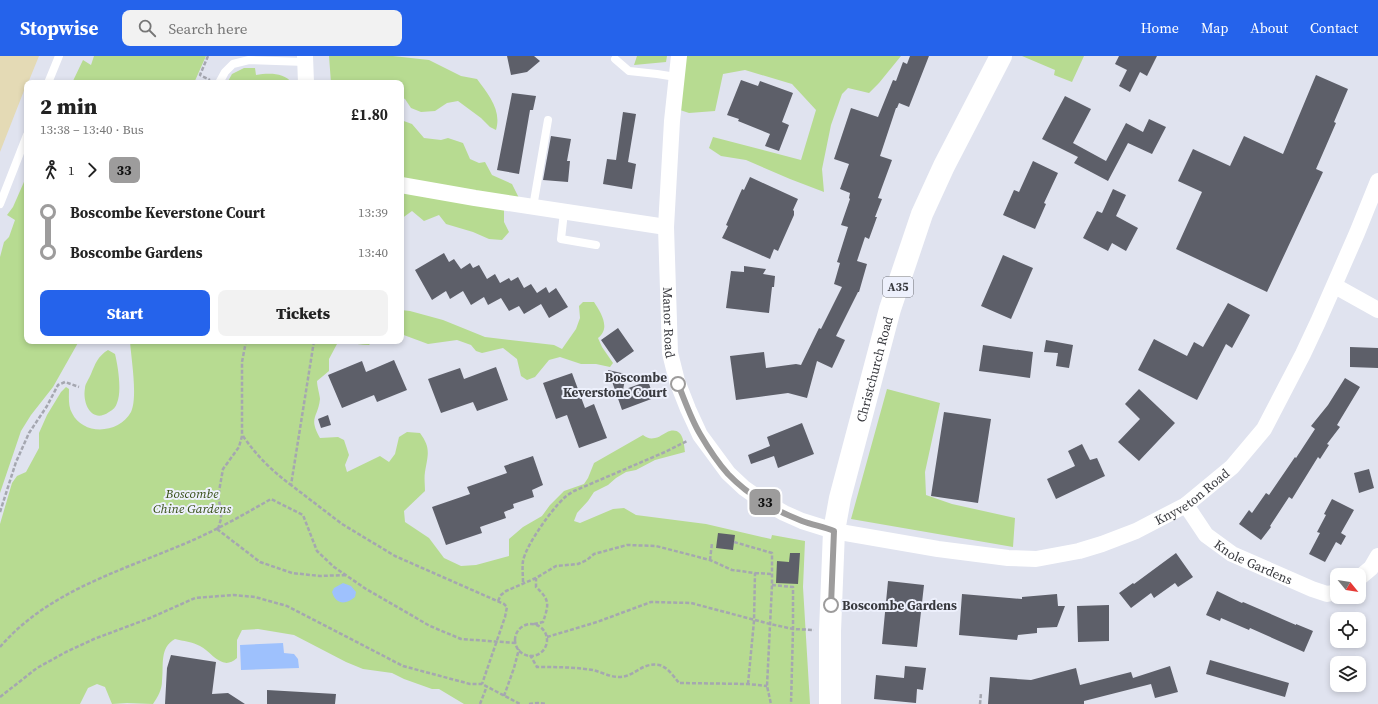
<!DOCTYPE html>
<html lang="en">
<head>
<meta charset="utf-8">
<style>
  :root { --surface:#fff; --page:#f2f2f2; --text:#222; --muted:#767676; --accent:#2563eb }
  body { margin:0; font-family:"Source Serif 4",serif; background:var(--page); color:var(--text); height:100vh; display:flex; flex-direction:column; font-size:15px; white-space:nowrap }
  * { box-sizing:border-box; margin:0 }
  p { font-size:13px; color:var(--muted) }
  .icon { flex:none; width:22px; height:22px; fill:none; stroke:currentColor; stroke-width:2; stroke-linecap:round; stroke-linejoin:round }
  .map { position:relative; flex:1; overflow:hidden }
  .panel { position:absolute; left:24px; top:24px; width:380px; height:264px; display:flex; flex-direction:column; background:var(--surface); border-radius:8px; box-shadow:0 2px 6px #0003 }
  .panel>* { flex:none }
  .badge { padding:0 8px; border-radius:6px; font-size:14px; line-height:26px }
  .needle { width:26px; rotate:120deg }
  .tools { position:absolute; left:1330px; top:512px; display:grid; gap:8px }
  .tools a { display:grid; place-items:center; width:36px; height:36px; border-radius:8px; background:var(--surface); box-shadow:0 2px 6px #0003; font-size:20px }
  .map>.badge { position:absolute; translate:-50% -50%; box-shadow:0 0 0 2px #fff }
  .legs { display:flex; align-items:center; gap:6px; height:44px; padding:0 16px; font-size:13px }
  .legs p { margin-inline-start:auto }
  .head { display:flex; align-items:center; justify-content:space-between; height:68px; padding:0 16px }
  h1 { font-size:22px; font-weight:800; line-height:30px }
  .cta { display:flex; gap:8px; margin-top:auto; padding:8px 16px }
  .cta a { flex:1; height:46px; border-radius:8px; background:var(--accent); color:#fff; font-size:16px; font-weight:800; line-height:46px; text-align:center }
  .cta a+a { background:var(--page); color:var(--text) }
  ul { padding:0 16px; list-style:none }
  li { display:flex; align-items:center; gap:14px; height:40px; font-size:15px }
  li i { display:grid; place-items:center; width:6px; height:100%; margin:0 5px; background:currentColor }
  li i::after { content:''; width:10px; height:10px; margin:-5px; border:3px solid; border-radius:50%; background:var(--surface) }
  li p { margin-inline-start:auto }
  li:first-child i { background:linear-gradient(#0000 50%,currentColor 0) }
  li:last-child i { background:linear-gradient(currentColor 50%,#0000 0) }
  header { display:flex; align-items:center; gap:24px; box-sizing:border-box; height:56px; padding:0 20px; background:var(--accent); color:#fff }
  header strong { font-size:19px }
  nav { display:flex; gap:22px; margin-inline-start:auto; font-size:14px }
  .search { width:280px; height:36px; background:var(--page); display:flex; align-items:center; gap:10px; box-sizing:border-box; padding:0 14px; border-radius:8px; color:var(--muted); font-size:15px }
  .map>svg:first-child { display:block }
</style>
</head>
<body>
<header>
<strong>Stopwise</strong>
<div class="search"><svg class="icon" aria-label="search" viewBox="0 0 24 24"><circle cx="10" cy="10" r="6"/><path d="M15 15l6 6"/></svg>Search here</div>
<nav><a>Home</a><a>Map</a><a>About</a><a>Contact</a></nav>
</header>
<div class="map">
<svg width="1378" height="648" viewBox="0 0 1378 648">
  <rect width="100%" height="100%" fill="#e0e3ef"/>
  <path fill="#b7db91" d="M94 0H206L194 27H72L83 4 91 9Z
    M329 0H393L429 4 461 20 477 23C488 38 502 54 496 74L490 71 481 62 458 45 447 47 435 55 421 56 411 52 405 43 401 41V27H331Z
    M637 0H667L666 6 634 9Z
    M685 0H901L879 27 869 37 848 32 842 38 831 69 822 113 824 136 790 123 746 104 721 100 709 92 713 81 801 104 816 54 792 28 745 14 723 18 715 55 689 57 680 54Z
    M1022 0H1084L1072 26 1054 19 1055 14Z
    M244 12H255L256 19C268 17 284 16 292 27H227L232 18Z
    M401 64 412 68 424 82 441 84 448 82 463 87 470 103 479 107 485 106 492 119 512 128 519 142 504 152V166L509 176 502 184 489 183 473 176 446 168 439 159 424 165 412 155 401 163Z
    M27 119V285H79L53 331 31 359 21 375 0 437V201L4 186 9 181 15 164 7 159 13 151Z
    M583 246H594C601 257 611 272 598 282L602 291 613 307 610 311 596 308H581L560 301 549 304 535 321 527 324 521 320 517 303 503 292 482 297 476 295 471 289 457 284 428 288 401 278V254L410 255 443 264 485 281 554 289 562 293 576 273 580 262 579 250Z
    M130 285H373L369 289C358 289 348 285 337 288L329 303V315L317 325C317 330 320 340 320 343 318 362 308 361 320 382L338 381 344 384 349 399 345 409 347 416 380 400 389 406 395 398 399 381 407 376 420 377C431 392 428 398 425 416 424 422 425 429 425 435L404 455 405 466 429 482 444 502 461 510 476 509 509 500V483L523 471 542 460 550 449 564 435 584 428 588 422 594 407 643 379C647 382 650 383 655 382 661 381 665 376 670 375 683 372 684 387 685 396L655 404 636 414 626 416 616 422 608 429 594 436 588 445 577 457 574 465 580 467 613 453 624 452 636 459 706 468 771 483 772 479 805 485 803 531 810 648H464L439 633H432L404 623 392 617 363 613 346 606 294 579 258 573 242 574 237 584V602C222 616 212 596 200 590 193 586 183 585 175 583 159 592 164 609 162 625 162 633 158 641 153 648L127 647 112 648 105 631 97 628 88 632 80 648H0V468L12 427 17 420 26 416 39 392V377L47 359 61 336 66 331 69 333C69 341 68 350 72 357 83 380 119 378 131 356 138 341 131 302 130 285Z
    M108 294 115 298C118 310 122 336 117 347 116 351 113 354 109 356 92 368 82 348 85 332 85 328 89 323 91 318 95 308 98 300 108 294Z
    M887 333 940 347 925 416 926 439 952 448 1015 462 1013 491 851 463Z"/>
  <path fill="#e4dab5" d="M0 0H39L28 27H27L0 96Z"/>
  <path fill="#9ec1fd" d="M343 527 351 530 356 536 355 541C346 549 336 549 332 536L334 532Z
    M283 587 284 597 294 598 298 603 299 612 241 614 240 589Z"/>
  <path fill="#5d5f69" d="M507 0H534L540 5 527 16 511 19Z
    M910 0H929L909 51 899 47 897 52H896L880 100 892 104 878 142 882 143 875 161H877L869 183 865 181 857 205 867 208 859 236H858L836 280 845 284 832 312 817 305 807 342 788 337 736 344 730 300 764 296 766 312 796 308 801 309 819 272 821 273 842 231 834 228 840 207 837 206 848 171 841 169 850 143 849 142 850 137 840 133 849 108 834 103 851 52 878 61 893 24 896 25 903 6 907 8Z
    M1119 0H1157L1147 20 1140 16 1130 36 1119 30 1127 14 1115 8Z
    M1316 19 1348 33 1334 66 1336 67 1316 113 1323 116 1267 236 1176 193 1202 136 1178 125 1193 93 1230 110 1244 80 1283 98Z
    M741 24 758 30 760 25 793 37 782 66 789 69 779 95 765 90 770 78 738 65 739 63 727 59Z
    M512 37 536 40 533 54H530L519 118 497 114Z
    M1065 40 1091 53 1073 87 1106 105 1126 67 1143 76 1149 63 1166 71 1152 98 1128 87 1108 125 1074 107 1078 101 1042 83Z
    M623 56 636 58 628 106 636 108 632 133 603 128 607 103 616 104Z
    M551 80 571 83 567 105H570L568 126 543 124Z
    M1033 105 1058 117 1044 147 1046 148 1035 173 1003 159 1014 134 1019 136Z
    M750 121 798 143 793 154 794 155V159L778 195 774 193 770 203 722 182 728 170 726 169 742 133 744 134Z
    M1113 133 1126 139 1116 160 1138 172 1126 195 1112 187 1108 195 1083 182 1097 155 1102 157Z
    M444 197 449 206 454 203 461 213 470 207 473 212 479 209 487 223 495 218 500 227 509 222 511 225 518 221 524 232 531 228 537 237 546 231 549 237 556 232 568 251 549 262 541 248 524 258 519 250 509 255 501 242 488 249 484 241 471 249 463 235 450 243 446 235 432 244 415 214Z
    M1003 199 1033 212 1011 263 981 250Z
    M744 210 766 213 763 218 775 220 774 231H772L769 257 726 252 731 215 744 216Z
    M1228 247 1250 259 1232 292 1226 288 1197 344 1138 314 1154 283 1187 300 1194 286 1203 291Z
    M618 272 634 295 617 307 601 284Z
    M1046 284 1073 289 1069 312 1056 310 1058 297 1044 296Z
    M983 289 1033 296 1030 322 979 315Z
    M1350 291 1378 292V312L1350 311Z
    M394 304 407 334 377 346 374 339 342 352 328 319 362 305 366 316Z
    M496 311 508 344 477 355 473 346 441 357 428 323 460 312 464 323Z
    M608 314 626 318 623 334 648 325 654 342 622 354Z
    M572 317 585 352 594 348 607 382 579 392 567 359 556 363 543 327Z
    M1345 322 1360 331 1337 369 1340 371 1327 388 1329 389 1320 403 1318 401 1292 443 1289 441 1270 470 1271 471 1261 484 1239 468 1249 454 1252 457 1266 437 1269 439 1295 401 1296 402 1315 373 1311 370 1328 349Z
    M1139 333 1175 367 1139 405 1118 386 1140 363 1125 348Z
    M944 356 991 363 978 447 931 440Z
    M328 359 331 369 321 372 318 363Z
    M802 367 814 398 778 412 774 400 751 408 748 399 770 390 767 381Z
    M1082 388 1090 404 1097 402 1105 420 1056 443 1047 423 1075 410 1068 395Z
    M533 400 543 429 532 434 534 441 513 448 514 452 504 456 506 462 480 471 482 477 446 489 432 451 470 438 467 431 507 417 504 410Z
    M1369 413 1374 432 1359 437 1354 417Z
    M1332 443 1354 454 1341 477 1346 480 1341 489 1336 486 1325 506 1309 498 1320 477 1317 476 1326 459 1324 458Z
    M718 477 735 479 733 494 716 492Z
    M790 497H800L798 528 776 527 777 505 789 506Z
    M1176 497 1193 521 1178 531 1175 527 1154 542 1151 537 1131 552 1119 537 1133 527 1134 528Z
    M888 525 924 529 917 591 882 588Z
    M1217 535 1242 547 1243 546 1296 569V568L1313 575 1304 596 1250 572 1249 574 1221 562 1220 565 1206 559Z
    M962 538 1022 543V541L1057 538 1058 550H1065L1057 571 1037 572V577L1018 579 1017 584 959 579Z
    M1109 549V585L1078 586 1077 550Z
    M171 599 216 606 212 638 228 637 245 648H165L167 612Z
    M1210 604 1289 627 1285 641 1206 618Z
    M905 610 926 612 923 634 917 633 916 647 874 643 876 619 904 622Z
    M1170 610 1178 636 1155 642 1151 628 1084 645V648H988L990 621 1031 624 1076 612 1080 629 1131 616 1133 622Z
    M267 634 336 638 335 648H267Z"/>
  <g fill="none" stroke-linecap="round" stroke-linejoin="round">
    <path stroke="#a5a7b0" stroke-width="2.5" stroke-dasharray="4 2" stroke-linecap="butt" d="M208 0 200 19 210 24
      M314 285 291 429 342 468 395 500 504 548 507 551 505 561 482 628
      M243 380C256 399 272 415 291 429
      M0 456 16 406 29 377 47 350 58 329 65 326 79 331
      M217 473 260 506 292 517 320 520 346 519
      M218 473 221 463V453L218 441 223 413 239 391 242 380V306L246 285
      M734 486 772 497V529L767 630 771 648
      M710 504 712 487
      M755 517 772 518
      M523 526C523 519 522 512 523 505 526 489 552 453 564 442 567 439 571 437 574 435L665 396 687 385
      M772 529 793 531V573L791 648
      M498 545 501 539 506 535 536 522 556 510 578 508 587 504 594 498 627 489 656 490 710 504 732 514 755 517 754 565 748 628
      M534 568 543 566C549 548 550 544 536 531V522
      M515 584a16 16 0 1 1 32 0a16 16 0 1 1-32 0Z
      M547 581 597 566 651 546 691 547 770 568 793 573 814 574
      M0 591C47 536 120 515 184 488 215 475 243 459 271 443L303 459 317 495 334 511 366 533 430 570 461 583 516 587
      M530 599 537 611C556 611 574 611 593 614 601 616 610 621 619 621 635 621 641 606 659 609 668 611 674 621 679 627L748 628 767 630
      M504 640 514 612 519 593
      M0 641 37 612 66 596 94 583 150 562 195 542 233 539 255 541 287 550 403 610 470 628H482L520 648
      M480 648 487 630
      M529 648 538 647 546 648
      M980 648 981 637"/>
    <path stroke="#fff" stroke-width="8" d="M615 3 629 15 657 18 676 21
      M48 27 59 0
      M219 27 225 16 233 8 249 4 305 6
      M0 148 27 79
      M533 151 548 64
      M564 156 561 183 596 189"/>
    <g stroke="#fff" stroke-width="16">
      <path d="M305 0 306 27"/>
      <path id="s1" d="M679 0 672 65 666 171 670 297 677 325 688 353 700 379 728 417 744 432 761 444 784 457 802 465 834 475 938 493 1008 502 1036 503 1079 495 1102 488 1136 475 1186 449 1232 411 1264 373 1303 298 1318 266 1357 177 1378 125"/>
      <path d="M401 129 475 142 666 171"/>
      <path d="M1335 230 1378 254"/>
      <path id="s2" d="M1186 449 1206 479 1232 498 1312 533 1327 538 1337 536"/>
      <path d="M1359 522 1371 512 1378 500"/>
    </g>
    <path stroke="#fff" stroke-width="22" id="s3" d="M830 648V575L834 475 840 442 890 253 922 158 944 110 1001 0"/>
  </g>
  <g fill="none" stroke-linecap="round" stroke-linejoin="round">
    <g stroke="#fff" stroke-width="9">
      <path id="line-1" d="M678 328C685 345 691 363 700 378 707 390 719 408 728 418 748 439 776 455 802 465 813 469 824 471 834 475L831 549"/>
    </g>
    <use href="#line-1" stroke="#9d9c9c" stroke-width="6"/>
  </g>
  <g fill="#fff" stroke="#9d9c9c" stroke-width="2">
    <circle cx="678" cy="328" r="7"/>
    <circle cx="831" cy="549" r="7"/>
  </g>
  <g text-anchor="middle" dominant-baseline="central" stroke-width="4" stroke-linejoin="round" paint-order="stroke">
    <rect fill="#edf0fc" stroke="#6e7077" stroke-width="1" x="883" y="221" width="30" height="20" rx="3"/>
    <g font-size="12" font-weight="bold" fill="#38393e">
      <text x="898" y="231">A35</text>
    </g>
    <g font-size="13" fill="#38393e" stroke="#edf0fc">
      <text stroke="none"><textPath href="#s1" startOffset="267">Manor Road</textPath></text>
      <text stroke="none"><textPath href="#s3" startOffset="340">Christchurch Road</textPath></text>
      <text stroke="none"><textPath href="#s1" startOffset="929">Knyveton Road</textPath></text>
      <text stroke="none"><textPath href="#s2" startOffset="91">Knole Gardens</textPath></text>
    </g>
    <g font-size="13" font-weight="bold" fill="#38393e" stroke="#edf0fc" text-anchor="end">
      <text x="667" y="321">Boscombe<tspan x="667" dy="15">Keverstone Court</tspan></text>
      <text x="842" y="549" text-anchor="start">Boscombe Gardens</text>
    </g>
    <g font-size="13" font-style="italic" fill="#354d13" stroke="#edf0fc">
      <text x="192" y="437">Boscombe<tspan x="192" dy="15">Chine Gardens</tspan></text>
    </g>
  </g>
</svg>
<div class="tools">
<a><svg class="needle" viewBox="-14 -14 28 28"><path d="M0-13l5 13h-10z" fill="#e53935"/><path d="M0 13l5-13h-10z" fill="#767676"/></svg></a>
<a><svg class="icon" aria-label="locate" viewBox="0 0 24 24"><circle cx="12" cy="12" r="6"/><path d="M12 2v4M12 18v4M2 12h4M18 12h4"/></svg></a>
<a><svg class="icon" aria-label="layers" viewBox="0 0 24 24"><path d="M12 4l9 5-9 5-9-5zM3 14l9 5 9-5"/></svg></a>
</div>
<b class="badge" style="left:765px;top:446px;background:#9d9c9c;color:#111">33</b>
<section class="panel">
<div class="head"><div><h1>2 min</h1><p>13:38 – 13:40 · Bus</p></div><b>£1.80</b></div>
<div class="legs"><svg class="icon" aria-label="walk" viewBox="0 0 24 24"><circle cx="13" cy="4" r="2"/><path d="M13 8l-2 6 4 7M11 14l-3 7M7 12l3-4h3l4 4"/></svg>1<svg class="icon" aria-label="forward" viewBox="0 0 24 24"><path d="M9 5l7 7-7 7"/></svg><b class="badge" style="background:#9d9c9c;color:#111">33</b></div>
<ul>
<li><i style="color:#9d9c9c"></i><b>Boscombe Keverstone Court</b><p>13:39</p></li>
<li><i style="color:#9d9c9c"></i><b>Boscombe Gardens</b><p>13:40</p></li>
</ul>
<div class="cta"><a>Start</a><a>Tickets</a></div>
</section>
</div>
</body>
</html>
